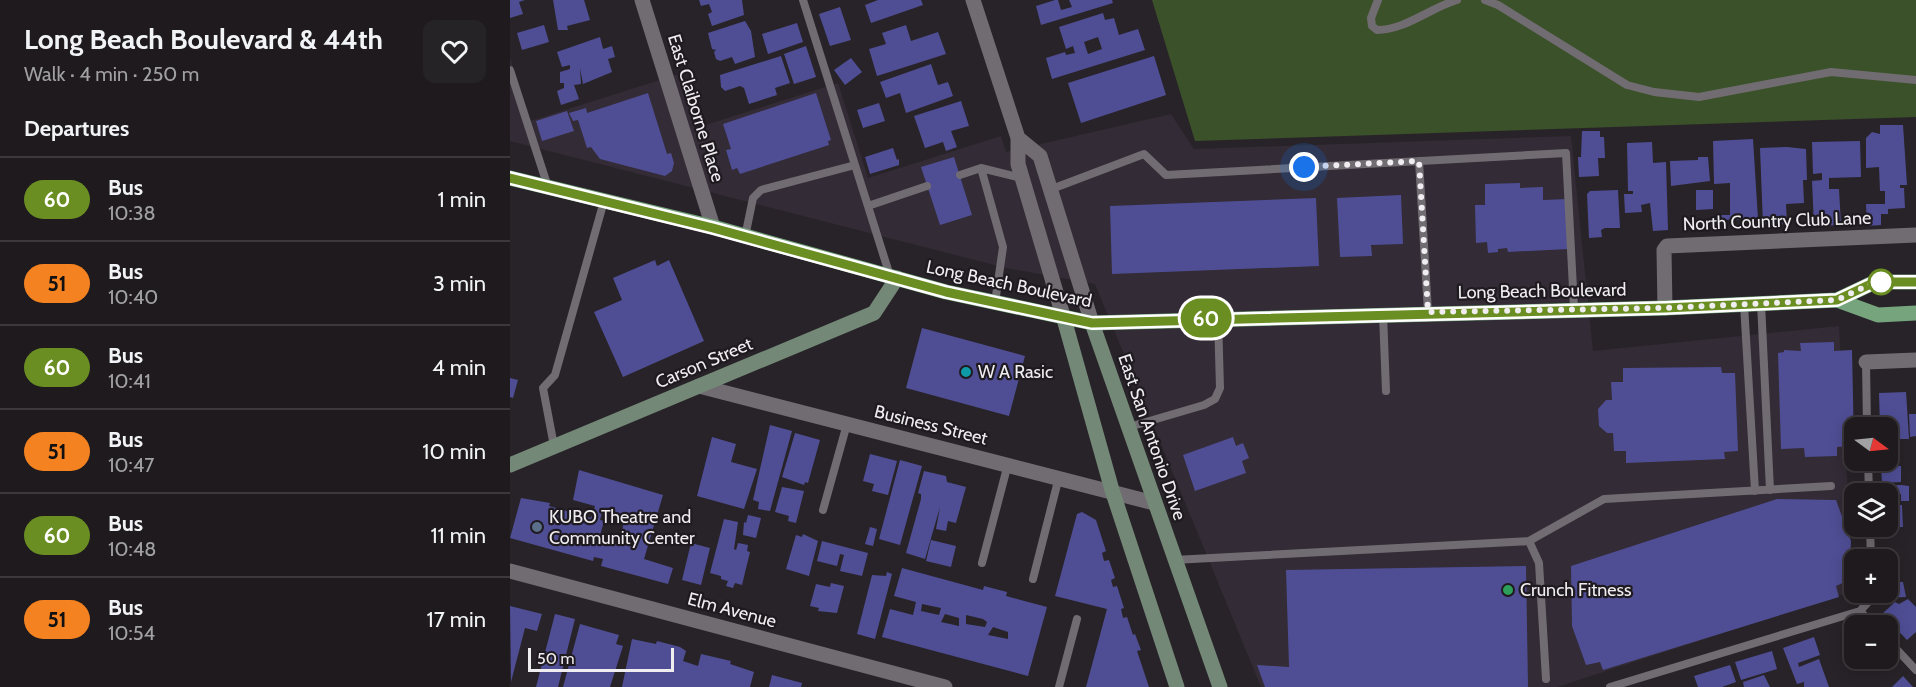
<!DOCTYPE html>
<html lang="en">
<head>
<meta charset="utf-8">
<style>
  :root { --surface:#1e1a1e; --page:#262327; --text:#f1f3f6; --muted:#a1a1a4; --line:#3c383c }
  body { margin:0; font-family:Cabin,sans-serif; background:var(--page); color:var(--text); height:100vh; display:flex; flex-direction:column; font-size:22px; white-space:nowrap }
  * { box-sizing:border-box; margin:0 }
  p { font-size:20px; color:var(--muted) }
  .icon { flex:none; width:33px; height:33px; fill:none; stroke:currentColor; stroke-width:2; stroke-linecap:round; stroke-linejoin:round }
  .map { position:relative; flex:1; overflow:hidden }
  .sheet { display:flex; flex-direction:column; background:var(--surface); width:510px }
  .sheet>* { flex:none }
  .badge { padding:0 12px; border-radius:20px; font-size:21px; line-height:39px }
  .needle { width:39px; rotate:105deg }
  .fabs { position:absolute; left:1334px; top:417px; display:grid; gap:12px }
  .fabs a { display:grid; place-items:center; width:54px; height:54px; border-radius:12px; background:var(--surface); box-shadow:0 3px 15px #0003,0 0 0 2px var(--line); font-size:30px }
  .scale { position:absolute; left:18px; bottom:15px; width:146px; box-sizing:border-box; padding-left:6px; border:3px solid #f0edf1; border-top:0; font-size:16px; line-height:21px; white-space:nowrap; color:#f0edf1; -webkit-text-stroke:4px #1e1a1f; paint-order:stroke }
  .you { position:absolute; width:30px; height:30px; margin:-15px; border:4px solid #fff; border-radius:50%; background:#1a73e8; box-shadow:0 0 0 9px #1a73e833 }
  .map>.badge { position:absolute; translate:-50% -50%; box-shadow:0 0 0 3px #fff }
  h2 { padding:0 24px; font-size:22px; line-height:54px }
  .round { display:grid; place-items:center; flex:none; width:63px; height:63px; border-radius:12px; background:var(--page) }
  .overview { display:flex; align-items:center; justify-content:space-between; height:102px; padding:0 24px }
  h1 { font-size:28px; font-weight:700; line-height:45px }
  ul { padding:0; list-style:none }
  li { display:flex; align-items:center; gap:18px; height:84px; padding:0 24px; border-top:2px solid var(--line) }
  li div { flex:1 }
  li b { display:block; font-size:22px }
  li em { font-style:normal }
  li .badge { min-width:66px; font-weight:700; text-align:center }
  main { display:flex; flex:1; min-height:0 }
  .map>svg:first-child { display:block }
</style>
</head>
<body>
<main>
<section class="sheet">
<div class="overview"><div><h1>Long Beach Boulevard &amp; 44th</h1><p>Walk · 4 min · 250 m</p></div><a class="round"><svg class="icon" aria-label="heart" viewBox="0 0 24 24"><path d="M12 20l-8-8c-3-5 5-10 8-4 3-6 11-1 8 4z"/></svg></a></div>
<h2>Departures</h2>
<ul>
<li><span class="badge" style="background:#6b8e23;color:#fff">60</span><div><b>Bus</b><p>10:38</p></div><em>1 min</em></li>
<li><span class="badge" style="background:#f58220;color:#111">51</span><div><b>Bus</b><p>10:40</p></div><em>3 min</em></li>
<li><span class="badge" style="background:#6b8e23;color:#fff">60</span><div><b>Bus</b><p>10:41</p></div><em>4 min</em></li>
<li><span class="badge" style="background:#f58220;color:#111">51</span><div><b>Bus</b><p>10:47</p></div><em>10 min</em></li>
<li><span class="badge" style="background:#6b8e23;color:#fff">60</span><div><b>Bus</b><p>10:48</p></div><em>11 min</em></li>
<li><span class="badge" style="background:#f58220;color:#111">51</span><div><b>Bus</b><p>10:54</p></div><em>17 min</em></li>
</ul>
</section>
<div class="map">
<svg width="1406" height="687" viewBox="0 0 1406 687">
  <rect width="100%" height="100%" fill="#282328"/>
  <path fill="#332b35" d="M0 58 20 121 172 73 189 127 328 83 358 178 491 136 496 152 661 114 684 149 1061 136 1083 351 1329 326 1343 591 1047 687H751L585 284 496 268 0 141Z"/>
  <path fill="#3b5129" d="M642 0H1406V117L685 141Z"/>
  <path fill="#4f4e95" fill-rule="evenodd" d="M0 0H15L9 2 13 14 0 18Z
    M43 0H74L80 20 57 26 58 30H48Z
    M189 0H232L234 15 202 26 198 14 202 12 199 4 191 6Z
    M368 0H411L413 5 361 23 355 5Z
    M545 0H548L551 10 562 7 559 0H602L603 3 531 25 526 6Z
    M330 7 341 40 320 46 309 14Z
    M593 13 595 20 604 18 609 35 628 29 635 50 542 79 536 58 555 52 556 55 565 53 563 46 556 49 549 27ZM588 37 592 49 578 54 574 42Z
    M235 21 241 31 245 57 225 64 222 57 210 61 206 59 204 52 206 50 202 49 198 33Z
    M287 23 293 42 258 54 252 34Z
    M34 25 39 42 12 50 7 33Z
    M396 25 401 41 428 32 436 54 367 76 359 49 376 44 372 33Z
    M90 37 93 49 102 46 105 57 98 59 102 72 73 84 70 68 71 84 64 85 69 99 51 105 47 91 54 88V83H50V72L60 69V65L52 67 47 52Z
    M296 46 306 77 284 84 274 54Z
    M271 56 280 83 265 88 267 95 239 104 234 88 230 86 215 91 211 87 210 75Z
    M644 56 656 95 571 123 558 83Z
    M341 58 352 72 335 85 324 70Z
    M421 64 428 85 438 82 443 96 396 113 390 93 376 98 370 82Z
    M138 93 157 154 161 153 164 163 162 171 155 176 90 159 81 147 77 148 68 120 63 121 59 113 76 108 77 113Z
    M306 93 321 140 318 141 319 145 230 174 227 168 222 170 216 150 221 149 213 124Z
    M451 101 459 126 441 131 447 147 436 151 433 142 415 148 404 116Z
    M369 103 375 121 353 128 347 110Z
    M57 111 64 131 32 141 26 121Z
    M1370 125H1393L1397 185H1390V188H1394L1395 208 1378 209V214H1371V225L1357 226 1356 204H1375V191H1370L1369 167 1356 168V138L1362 132 1370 134Z
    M1072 131H1090V137H1094L1095 158H1088L1089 176 1069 177 1068 157H1071Z
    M1243 139 1248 219 1207 220V215H1220V183L1204 184 1203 141Z
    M1350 141 1351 177 1319 178V189H1329L1331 225 1304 226 1302 181 1312 180V173L1303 174 1302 142Z
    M1142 142 1143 163 1156 162 1158 230 1143 231 1140 203 1131 205 1132 212 1115 213 1114 194H1123V191H1118L1117 143Z
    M1277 147 1296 149 1297 180H1293L1294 203 1276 204 1277 224 1253 225 1250 148Z
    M383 148 387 160 389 159V165L360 174 355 157Z
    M444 157 462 215 430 225 411 167Z
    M1188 157H1198L1200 181 1161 186 1160 161 1188 160Z
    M1010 183V188L1033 187V200L1058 199 1059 249 998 252 997 248 988 249V252L978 253 977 242 966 243 965 205H975V184Z
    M1108 190 1110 228H1095L1091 230 1092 237 1079 238 1077 194 1080 191Z
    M1186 190H1203V209L1186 210Z
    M891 195 893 244 861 245 862 256 830 257 827 198Z
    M806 198 809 266 602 274 600 206Z
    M145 260 147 266 159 260 194 341 113 377 84 312 112 300 103 278Z
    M412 328 515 356 499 416 396 388Z
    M1324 342V351L1342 350 1344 446 1327 447V456L1295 457 1294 448 1271 449 1268 353 1274 352V350L1291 351 1290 343Z
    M1211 367 1212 373H1225L1228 451 1214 452 1215 459 1116 463V451H1104L1103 433H1097L1089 426 1088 409 1096 400H1102L1101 382H1113V368Z
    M0 378 8 380 3 398 0 397Z
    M1396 392 1399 439H1377V428H1370L1369 393Z
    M1399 414H1406V436L1400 437Z
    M260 425 282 431 260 511 248 509 249 502 243 500Z
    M285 433 310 440 298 483 295 482 294 485 272 477Z
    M202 437 226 444 221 462 247 469 234 509 187 496Z
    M723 437 726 446 733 443 739 458 732 461 736 473 685 491 673 455Z
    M360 454 387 461 378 495 362 491 364 484 353 481Z
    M390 460 412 466 390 545 369 539Z
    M1391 466V482L1372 483 1371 467Z
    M69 470 153 495 134 559 163 568 158 584 91 566 93 559 84 557 83 561 0 538 11 498 40 503 39 506 81 518 85 506 63 500ZM93 508 116 515 108 545 89 539 94 521 90 520Z
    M414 471 436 476 437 482 456 487 446 523 438 521 436 531 426 529 430 507 415 559 396 553 411 499V494L408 493Z
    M1391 485 1399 486V501H1391V494H1374V486Z
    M272 487 294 491 286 523 278 521 279 516 265 512Z
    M1267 499 1326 500 1341 541 1339 580 1326 586 1329 597 1093 670 1090 662 1076 665 1062 626 1061 566Z
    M1392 505 1393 527H1377V506Z
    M572 512 586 520 596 551 592 553 594 561 599 560 605 578 601 580 603 587 607 586 614 608 611 609 613 618 617 617 623 635 625 634 631 650 627 651 639 687H576L597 609 545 596 567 514Z
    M238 515 251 518 246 538 233 535 234 522 236 523Z
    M214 519 228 522 224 549 226 550 228 543 238 545 237 551 240 552 232 585 225 583 223 588 216 586 218 581 211 579V576L200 573Z
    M360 527 367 529 363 546 355 544Z
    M293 534 308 541 299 576 276 569 286 535 292 537Z
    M421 540 446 546 441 567 416 561Z
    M312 541 358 553 352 576 330 571 334 555 330 554 327 566 307 561Z
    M181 543 200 548 191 585 172 580Z
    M1016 566 1018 687H755L747 665 779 667 776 570Z
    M392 568 473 590 474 586 497 592 496 596 537 607 518 676 372 637 380 609 403 615 406 602 384 596ZM412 604 431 608 429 615 411 611ZM435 614 449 618V626L431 622ZM456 615 473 619 477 622 475 627 456 624ZM483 627 498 632V639L478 635Z
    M377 572 382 574 365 639 347 634 362 575 376 576Z
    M1377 582H1393L1396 597 1373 598V592H1377Z
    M321 583 334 586 327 613 308 611 309 608 300 606 306 584 320 587Z
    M1398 599 1406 607V632L1397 640 1372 614 1385 602 1389 604Z
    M0 606 32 614 27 631 15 628 1 682Z
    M45 614 65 619 48 687H26Z
    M1346 622 1349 626H1344V647L1332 635Z
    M70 624 109 635 106 644 113 646 100 687H53Z
    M1304 637 1310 655 1288 663 1289 667 1309 659 1319 687H1294V682L1287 684 1273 648Z
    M122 639 146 644 147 641 170 647 176 651 173 661 188 666 191 654 221 661 220 664 244 672 240 687H112Z
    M1262 651 1267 669 1231 680 1225 662Z
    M1220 665 1226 682 1212 687H1188L1184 676Z
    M262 675 292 683 291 687H259Z
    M1254 675 1260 687H1234L1233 682Z
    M1393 676 1403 687H1382Z"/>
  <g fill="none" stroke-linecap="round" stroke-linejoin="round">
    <path stroke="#716c72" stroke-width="8" d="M293 0 380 276
      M868 0 861 18 862 26 867 30C895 30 920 8 947 0
      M975 0 988 5 1117 85 1144 92 1189 97 1321 72 1406 80
      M0 70 38 187
      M909 161 918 312
      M471 168 493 247 485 303
      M450 175 471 168 512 178
      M539 190 634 154 656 175 1056 153 1064 308
      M358 206 417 186
      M235 237 243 198 251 190 345 165
      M1251 303 1260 490
      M1234 304 1245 491
      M873 314 876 391
      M1356 362 1357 428
      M619 427 694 405 705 399 710 388 708 318
      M44 446 33 388 45 375 94 201
      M1358 460 1359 494
      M313 510 337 424
      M1360 526 1361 560
      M1019 541 1029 563 1036 679
      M664 560 1019 541 1094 499 1321 486
      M472 563 498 464
      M523 579 549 477
      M1350 611 1364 626
      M1377 639 1406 670
      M549 687 567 619
      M1100 687 1350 611 1360 600 1361 592"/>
    <path stroke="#716c72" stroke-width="15" d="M132 0 203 227
      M1155 308 1154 250 1157 246 1406 235
      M1356 362 1406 360
      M189 386 644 503
      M0 571 435 687"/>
    <path stroke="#716c72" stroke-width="15" d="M463 0 508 138V164L554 319
      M508 138 530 156 582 323"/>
    <path stroke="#738877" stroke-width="15" d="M554 319 602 490 667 687
      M582 323 710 687
      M0 465 364 313 387 278"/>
    <path stroke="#76a47d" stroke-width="15" d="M0 178 203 227 436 292 582 323 1155 308 1327 300 1365 282H1406
      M1327 300 1368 315 1406 313"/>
  </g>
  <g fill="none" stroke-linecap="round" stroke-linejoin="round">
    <g stroke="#fff" stroke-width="14">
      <path id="line" d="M0 178 203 228 436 292 582 323 1155 308 1327 300 1365 282H1406"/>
    </g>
    <use href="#line" stroke="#6b8e23" stroke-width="9"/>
    <path stroke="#f0edf1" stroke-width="6" stroke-dasharray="0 10.8" d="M794 167 909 161 918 312 1155 308 1327 300 1365 282H1371"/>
  </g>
  <circle fill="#fff" stroke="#6b8e23" stroke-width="3" cx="1371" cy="282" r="12"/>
  <circle fill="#0f9aa8" stroke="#1e1a1f" stroke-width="2" cx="456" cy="372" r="6"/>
  <circle fill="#5c6f8a" stroke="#1e1a1f" stroke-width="2" cx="27" cy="527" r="6"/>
  <circle fill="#2e9e5b" stroke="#1e1a1f" stroke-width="2" cx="998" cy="590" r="6"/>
  <g text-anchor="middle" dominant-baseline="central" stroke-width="4.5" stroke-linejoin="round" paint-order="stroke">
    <g font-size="18" fill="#f0edf1" stroke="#1e1a1f">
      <text transform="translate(186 108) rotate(73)">East Claiborne Place</text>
      <text transform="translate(1267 221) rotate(-2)">North Country Club Lane</text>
      <text transform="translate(499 284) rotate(12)">Long Beach Boulevard</text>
      <text transform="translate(1032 291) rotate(-1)">Long Beach Boulevard</text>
      <text transform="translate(194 363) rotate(-23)">Carson Street</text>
      <text transform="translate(421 425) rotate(14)">Business Street</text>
      <text transform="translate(642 437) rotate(71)">East San Antonio Drive</text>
      <text transform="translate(222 610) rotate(15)">Elm Avenue</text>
    </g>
    <g font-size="18" fill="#f0edf1" stroke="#1e1a1f" text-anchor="start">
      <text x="468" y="372">W A Rasic</text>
      <text x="39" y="517">KUBO Theatre and<tspan x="39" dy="21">Community Center</tspan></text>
      <text x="1010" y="590">Crunch Fitness</text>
    </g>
  </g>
</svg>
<div class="fabs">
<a><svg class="needle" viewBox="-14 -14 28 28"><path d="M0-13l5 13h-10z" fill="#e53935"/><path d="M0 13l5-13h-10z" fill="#a1a1a4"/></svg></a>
<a><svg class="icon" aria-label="layers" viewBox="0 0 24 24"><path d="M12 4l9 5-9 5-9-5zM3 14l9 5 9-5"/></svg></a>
<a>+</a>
<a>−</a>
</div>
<div class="scale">50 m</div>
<div class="you" style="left:794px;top:167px"></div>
<b class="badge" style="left:696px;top:318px;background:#6b8e23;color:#fff">60</b>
</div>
</main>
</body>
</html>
